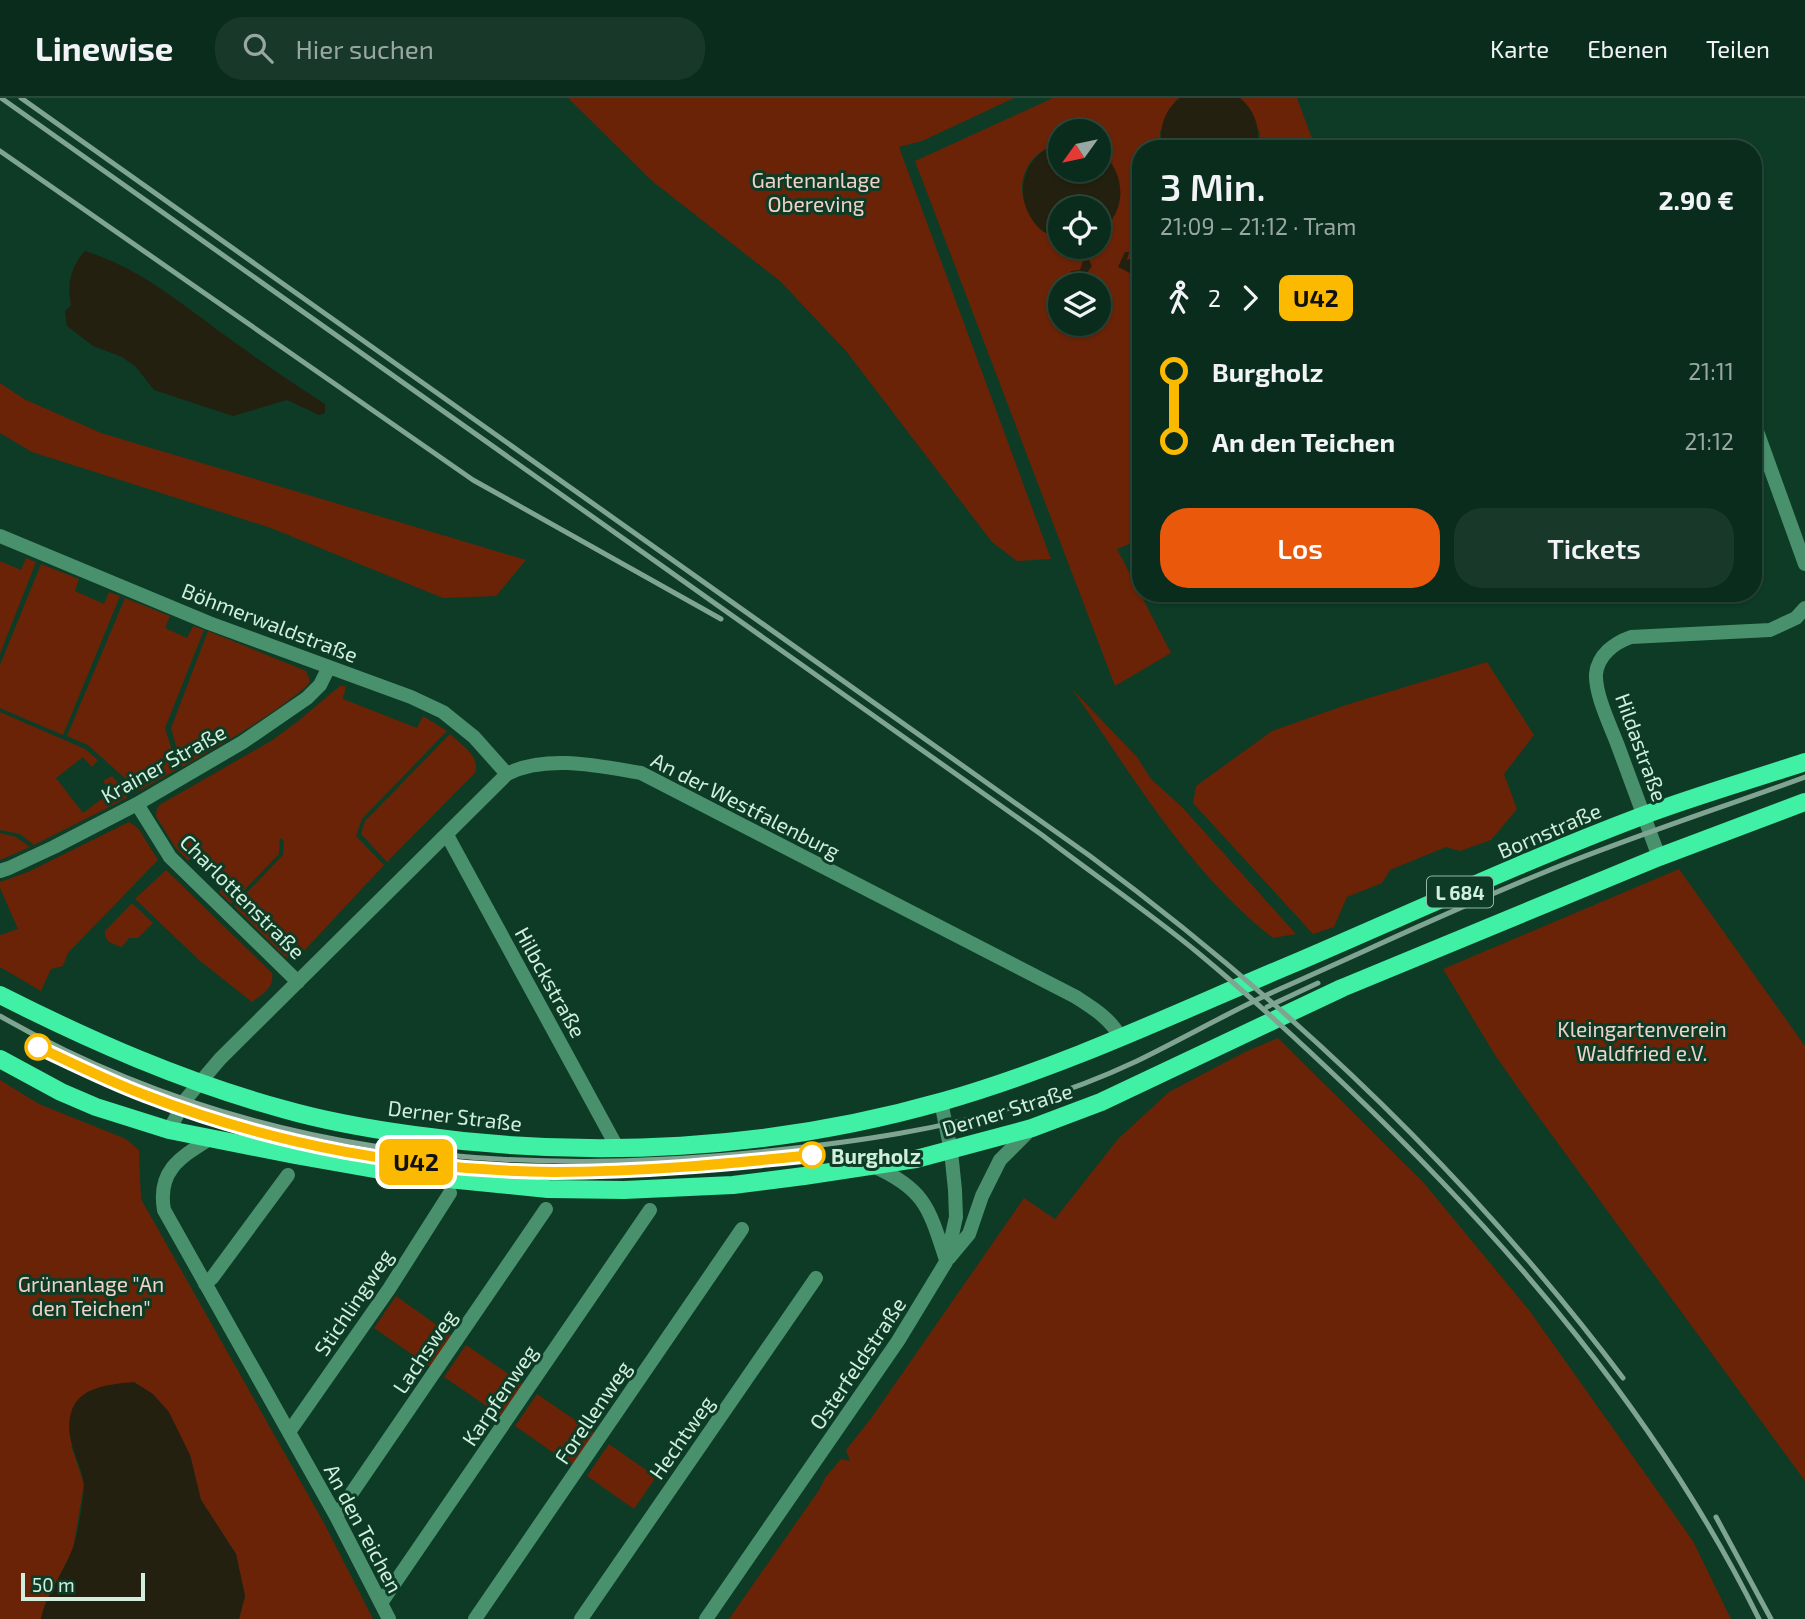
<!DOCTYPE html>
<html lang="de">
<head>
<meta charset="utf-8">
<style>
  :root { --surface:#0a2c1c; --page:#183829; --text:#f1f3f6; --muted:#99a7a3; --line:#2a483b; --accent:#ea580c }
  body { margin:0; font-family:"Exo 2",sans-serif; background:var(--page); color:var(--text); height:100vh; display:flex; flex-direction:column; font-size:26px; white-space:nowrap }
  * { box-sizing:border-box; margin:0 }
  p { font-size:23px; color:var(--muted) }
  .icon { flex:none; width:38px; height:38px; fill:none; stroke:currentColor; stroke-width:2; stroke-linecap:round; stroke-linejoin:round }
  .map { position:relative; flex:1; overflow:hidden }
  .sheet { position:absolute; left:1132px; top:42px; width:630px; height:462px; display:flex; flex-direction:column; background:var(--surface); border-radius:28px; box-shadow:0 2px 5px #0004,0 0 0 2px var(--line) }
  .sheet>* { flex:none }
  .badge { padding:0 14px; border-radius:10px; font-size:24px; line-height:46px }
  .needle { width:46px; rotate:237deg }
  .tools { position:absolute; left:1048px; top:21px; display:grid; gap:14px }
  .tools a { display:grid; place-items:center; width:63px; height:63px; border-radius:50%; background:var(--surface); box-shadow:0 2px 5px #0004,0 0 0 2px var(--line); font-size:35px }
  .scale { position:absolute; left:21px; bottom:18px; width:124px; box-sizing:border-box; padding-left:7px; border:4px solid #d1efdd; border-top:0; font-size:19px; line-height:24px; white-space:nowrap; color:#d1efdd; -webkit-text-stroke:5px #0d3b26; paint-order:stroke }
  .map>.badge { position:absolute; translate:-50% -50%; box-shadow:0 0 0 4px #fff }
  .legs { display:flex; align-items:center; gap:10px; height:77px; padding:0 28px; font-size:23px }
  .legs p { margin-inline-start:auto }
  .summary { display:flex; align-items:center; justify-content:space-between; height:119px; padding:0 28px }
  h1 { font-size:38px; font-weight:600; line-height:52px }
  .primary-button { display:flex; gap:14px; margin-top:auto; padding:14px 28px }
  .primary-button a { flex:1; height:80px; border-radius:28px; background:var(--accent); color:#fff; font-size:28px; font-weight:600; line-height:80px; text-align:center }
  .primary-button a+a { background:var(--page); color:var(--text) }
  ul { padding:0 28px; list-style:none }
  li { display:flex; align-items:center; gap:24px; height:70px; font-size:26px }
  li i { display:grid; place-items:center; width:10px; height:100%; margin:0 9px; background:currentColor }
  li i::after { content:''; width:18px; height:18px; margin:-9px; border:5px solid; border-radius:50%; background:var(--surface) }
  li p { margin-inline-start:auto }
  li:first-child i { background:linear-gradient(#0000 50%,currentColor 0) }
  li:last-child i { background:linear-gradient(currentColor 50%,#0000 0) }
  header { display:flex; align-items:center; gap:42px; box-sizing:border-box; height:98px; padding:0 35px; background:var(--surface); border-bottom:2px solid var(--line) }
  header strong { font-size:33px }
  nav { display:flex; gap:38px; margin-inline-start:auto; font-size:24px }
  .search { width:490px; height:63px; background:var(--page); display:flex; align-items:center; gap:18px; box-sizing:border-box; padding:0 24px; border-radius:28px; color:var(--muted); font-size:26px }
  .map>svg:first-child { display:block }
</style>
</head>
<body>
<header>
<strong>Linewise</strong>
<div class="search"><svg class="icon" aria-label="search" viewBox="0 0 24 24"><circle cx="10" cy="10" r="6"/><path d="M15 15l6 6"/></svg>Hier suchen</div>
<nav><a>Karte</a><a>Ebenen</a><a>Teilen</a></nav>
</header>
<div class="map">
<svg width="1805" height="1521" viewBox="0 0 1805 1521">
  <rect width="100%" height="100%" fill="#0d3b26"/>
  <path fill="#6a2306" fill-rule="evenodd" d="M568 0H1014L922 43 899 49 1051 461 1017 463 992 444 846 253 780 183 652 83Z
    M1053 0H1180L1176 2 1160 34 1161 51H1141V148L1138 146 1135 160 1127 162 1119 169 1138 178H1141V441L1117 451 1171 555 1115 588 915 63ZM1060 33H1099V52L1106 57 1113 121 1099 134V149H1060V141C1012 122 1007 60 1060 45ZM1081 172 1087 175 1093 187H1099V226H1060V193L1057 189Z
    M1240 0H1297L1316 51H1258L1260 35Z
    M0 285 24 301 101 335 526 462 496 498 443 500 271 430 32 354 0 335Z
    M26 460 36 464 0 556V463L21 472Z
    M41 466 79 481 75 493 104 506 109 494 120 498 63 637 0 610V567Z
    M125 500 170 518 165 530 187 540 193 528 204 532 165 630 178 671 139 693 88 647 67 638Z
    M208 533 306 573 310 583 307 588C268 620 226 644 182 669L171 630Z
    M1487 564 1534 637 1504 676 1517 711 1491 742 1460 753 1446 749 1390 772 1382 785 1347 799 1334 829 1313 836 1193 705 1196 688 1272 633 1346 607Z
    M340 588H346L343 601 417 630 423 618 447 633 362 721 356 738 384 767 302 855 291 861 284 858 234 808 283 757 284 743 280 740 279 756 231 806 219 794 228 785 197 754 188 763 175 749 156 718 157 710 161 706 271 643 297 624Z
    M1072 591 1137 659 1151 681 1182 709 1296 836 1273 840C1189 775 1133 678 1072 591Z
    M0 614 85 651 98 662 92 669 83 659 56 680 83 715 111 694 103 683 112 678 124 691 127 700 34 747 20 736 0 732Z
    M450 636C461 647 481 658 475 675L387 764 361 736 365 723Z
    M129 724 138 730 158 762 68 855 63 868 51 871 41 893 0 869V837L18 831 0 790V784L28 774Z
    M0 735 16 739 30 749 0 762Z
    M1679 771 1805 948V1383L1535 1014 1495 957 1443 871Z
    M166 772 272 875C275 890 262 896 252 904L199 862 135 801Z
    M132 805 153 825 138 840H129L122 849C112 846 104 844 105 833Z
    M1278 940 1423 1084 1529 1212 1693 1443 1731 1521H729L819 1392 825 1380 841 1361 850 1363 846 1352 872 1319 1024 1100 1055 1121 1118 1041 1169 994 1243 955Z
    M0 982 39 1006 126 1041 139 1052 141 1101 324 1425 373 1521H239L245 1498 236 1456 201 1402 190 1357 71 1347 84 1386 73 1451 44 1509 41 1521H0Z
    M396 1198 455 1240 433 1271 374 1230Z
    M466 1247 526 1288 504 1320 444 1279Z
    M537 1296 597 1337 574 1369 515 1328Z
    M609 1346 656 1379 634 1411 587 1378Z"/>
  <path fill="#23200f" d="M1180 0H1240C1256 13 1260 31 1258 51H1161C1160 30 1163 13 1180 0Z
    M1060 45V72H1099V52C1126 73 1129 114 1099 134V110H1060V141C1054 139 1046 136 1041 132 1010 103 1021 56 1060 45Z
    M1138 146 1141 148V178L1138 179 1118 169 1125 154H1129L1127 162 1135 160 1134 148Z
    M85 153C139 170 178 203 223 236 256 260 291 284 325 306V315L319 317 287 302 233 318 154 292 136 269 122 259 93 248 67 228 65 213 71 207C67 186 70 170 85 153Z
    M1089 162 1092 168 1087 175 1093 187H1060V193L1057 192V189L1069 182 1071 173 1080 172 1083 163Z
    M134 1284 153 1296 169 1314 190 1357 201 1402 236 1456 245 1498 239 1521H41C46 1496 63 1476 72 1452 78 1437 83 1405 84 1389 84 1367 63 1344 71 1315 78 1288 112 1286 134 1284Z"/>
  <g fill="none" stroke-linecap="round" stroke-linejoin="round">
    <path stroke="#48916c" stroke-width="14" d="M1754 325 1805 466
      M0 438 209 525 411 599 443 614 474 639 507 676
      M137 706 170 759 298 884
      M447 737 618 1051
      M1659 759C1645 722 1632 685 1618 648 1611 629 1595 597 1596 576 1598 557 1614 545 1631 539L1770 532 1796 520 1805 510
      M0 773 9 770 54 749 137 706 243 644 307 600 320 587 329 569
      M169 1032 186 1001 220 961 507 676C546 656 599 668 641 675L1076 899C1093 910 1111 921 1120 939
      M211 1040C181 1059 157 1072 164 1112L336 1418 389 1521
      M205 1186 212 1180 288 1077
      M289 1334 389 1191 450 1095
      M336 1418 546 1111
      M381 1505 650 1112
      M475 1521 742 1131
      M581 1521 816 1180"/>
    <path stroke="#48916c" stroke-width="14" d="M873 1068C925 1091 929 1110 946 1162
      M949 1160 969 1136 982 1098 1000 1062 1031 1031
      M706 1521 898 1243 946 1164 956 1119 955 1092 951 1053 941 1004"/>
    <path stroke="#40f0a4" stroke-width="18" d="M0 897C91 943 184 984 283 1011 325 1023 370 1031 414 1037 591 1062 772 1052 944 1003 1063 969 1176 915 1290 867 1407 817 1523 763 1642 718 1695 698 1751 682 1805 664
      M0 961 61 994 96 1009 169 1032 295 1057 408 1077 548 1091 624 1092 733 1087 804 1078 916 1061 1032 1030 1101 1004 1342 890 1659 759 1805 704"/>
    <path stroke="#7fa491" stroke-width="5" d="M1 0 1042 737C1094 777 1147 813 1197 854 1250 898 1300 944 1349 991 1511 1146 1659 1319 1759 1521
      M21 0 1090 758C1291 907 1472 1080 1623 1280
      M0 53 473 382 721 521
      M1267 909 1318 885
      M0 918C240 1055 497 1082 768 1053 855 1044 946 1031 1030 1004 1067 993 1103 979 1137 963 1186 939 1233 912 1282 890 1370 851 1456 810 1545 774 1630 739 1718 711 1805 679
      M1716 1419 1771 1521"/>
  </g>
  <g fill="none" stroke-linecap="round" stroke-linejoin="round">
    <g stroke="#fff" stroke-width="16">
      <path id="line-1" d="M38 949C74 966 108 983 145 997 274 1047 415 1073 554 1074 641 1074 726 1066 812 1057"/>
    </g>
    <use href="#line-1" stroke="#fbba00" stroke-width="10"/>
  </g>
  <g fill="#fff" stroke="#fbba00" stroke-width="3.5">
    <circle cx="38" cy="949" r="12"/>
    <circle cx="812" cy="1057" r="12"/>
  </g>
  <g text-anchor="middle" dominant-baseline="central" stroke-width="6" stroke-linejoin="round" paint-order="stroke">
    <rect fill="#0d3b26" stroke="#96b9a6" stroke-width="2" x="1427" y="778.5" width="66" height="31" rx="5"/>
    <g font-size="19" font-weight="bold" fill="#d1efdd">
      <text x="1460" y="794">L 684</text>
    </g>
    <g font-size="21" fill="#efd2c8" stroke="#0d3b26">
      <text x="816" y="81">Gartenanlage<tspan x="816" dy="24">Obereving</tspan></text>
      <text x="1642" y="930">Kleingartenverein<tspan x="1642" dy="24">Waldfried e.V.</tspan></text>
      <text x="91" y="1185">Grünanlage "An<tspan x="91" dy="24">den Teichen"</tspan></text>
    </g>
    <g font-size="21" fill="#d1efdd" stroke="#0d3b26">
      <text transform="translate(270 524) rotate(21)">Böhmerwaldstraße</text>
      <text transform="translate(1642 649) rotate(70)">Hildastraße</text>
      <text transform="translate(163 665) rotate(-29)">Krainer Straße</text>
      <text transform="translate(746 707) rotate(27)">An der Westfalenburg</text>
      <text transform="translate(1549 732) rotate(-23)">Bornstraße</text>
      <text transform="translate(243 798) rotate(45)">Charlottenstraße</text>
      <text transform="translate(551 884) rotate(61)">Hilbckstraße</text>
      <text transform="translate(1007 1011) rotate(-17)">Derner Straße</text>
      <text transform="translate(455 1017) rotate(7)">Derner Straße</text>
      <text transform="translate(353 1204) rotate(-56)">Stichlingweg</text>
      <text transform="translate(424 1253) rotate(-56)">Lachsweg</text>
      <text transform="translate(857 1265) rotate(-56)">Osterfeldstraße</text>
      <text transform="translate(499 1297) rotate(-56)">Karpfenweg</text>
      <text transform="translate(592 1314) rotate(-56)">Forellenweg</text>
      <text transform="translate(681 1339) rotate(-55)">Hechtweg</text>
      <text transform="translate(364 1430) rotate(62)">An den Teichen</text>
    </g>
    <g font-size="21" font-weight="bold" fill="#d1efdd" stroke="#0d3b26" text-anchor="start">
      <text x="831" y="1057">Burgholz</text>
    </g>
  </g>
</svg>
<div class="tools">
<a><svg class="needle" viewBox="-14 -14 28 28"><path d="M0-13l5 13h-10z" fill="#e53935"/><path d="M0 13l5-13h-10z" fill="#99a7a3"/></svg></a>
<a><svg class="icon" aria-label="locate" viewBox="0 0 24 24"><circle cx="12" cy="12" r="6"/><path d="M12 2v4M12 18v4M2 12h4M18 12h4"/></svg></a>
<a><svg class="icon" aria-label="layers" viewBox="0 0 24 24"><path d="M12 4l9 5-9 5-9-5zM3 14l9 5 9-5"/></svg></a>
</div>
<div class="scale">50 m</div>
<b class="badge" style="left:416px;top:1064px;background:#fbba00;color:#111">U42</b>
<section class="sheet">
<div class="summary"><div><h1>3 Min.</h1><p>21:09 – 21:12 · Tram</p></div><b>2.90 €</b></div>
<div class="legs"><svg class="icon" aria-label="walk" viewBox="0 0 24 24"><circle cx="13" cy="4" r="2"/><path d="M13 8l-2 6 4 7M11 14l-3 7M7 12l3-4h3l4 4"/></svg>2<svg class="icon" aria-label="forward" viewBox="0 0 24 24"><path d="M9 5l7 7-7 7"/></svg><b class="badge" style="background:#fbba00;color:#111">U42</b></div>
<ul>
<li><i style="color:#fbba00"></i><b>Burgholz</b><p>21:11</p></li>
<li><i style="color:#fbba00"></i><b>An den Teichen</b><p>21:12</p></li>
</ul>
<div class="primary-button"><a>Los</a><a>Tickets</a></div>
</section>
</div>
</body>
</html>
